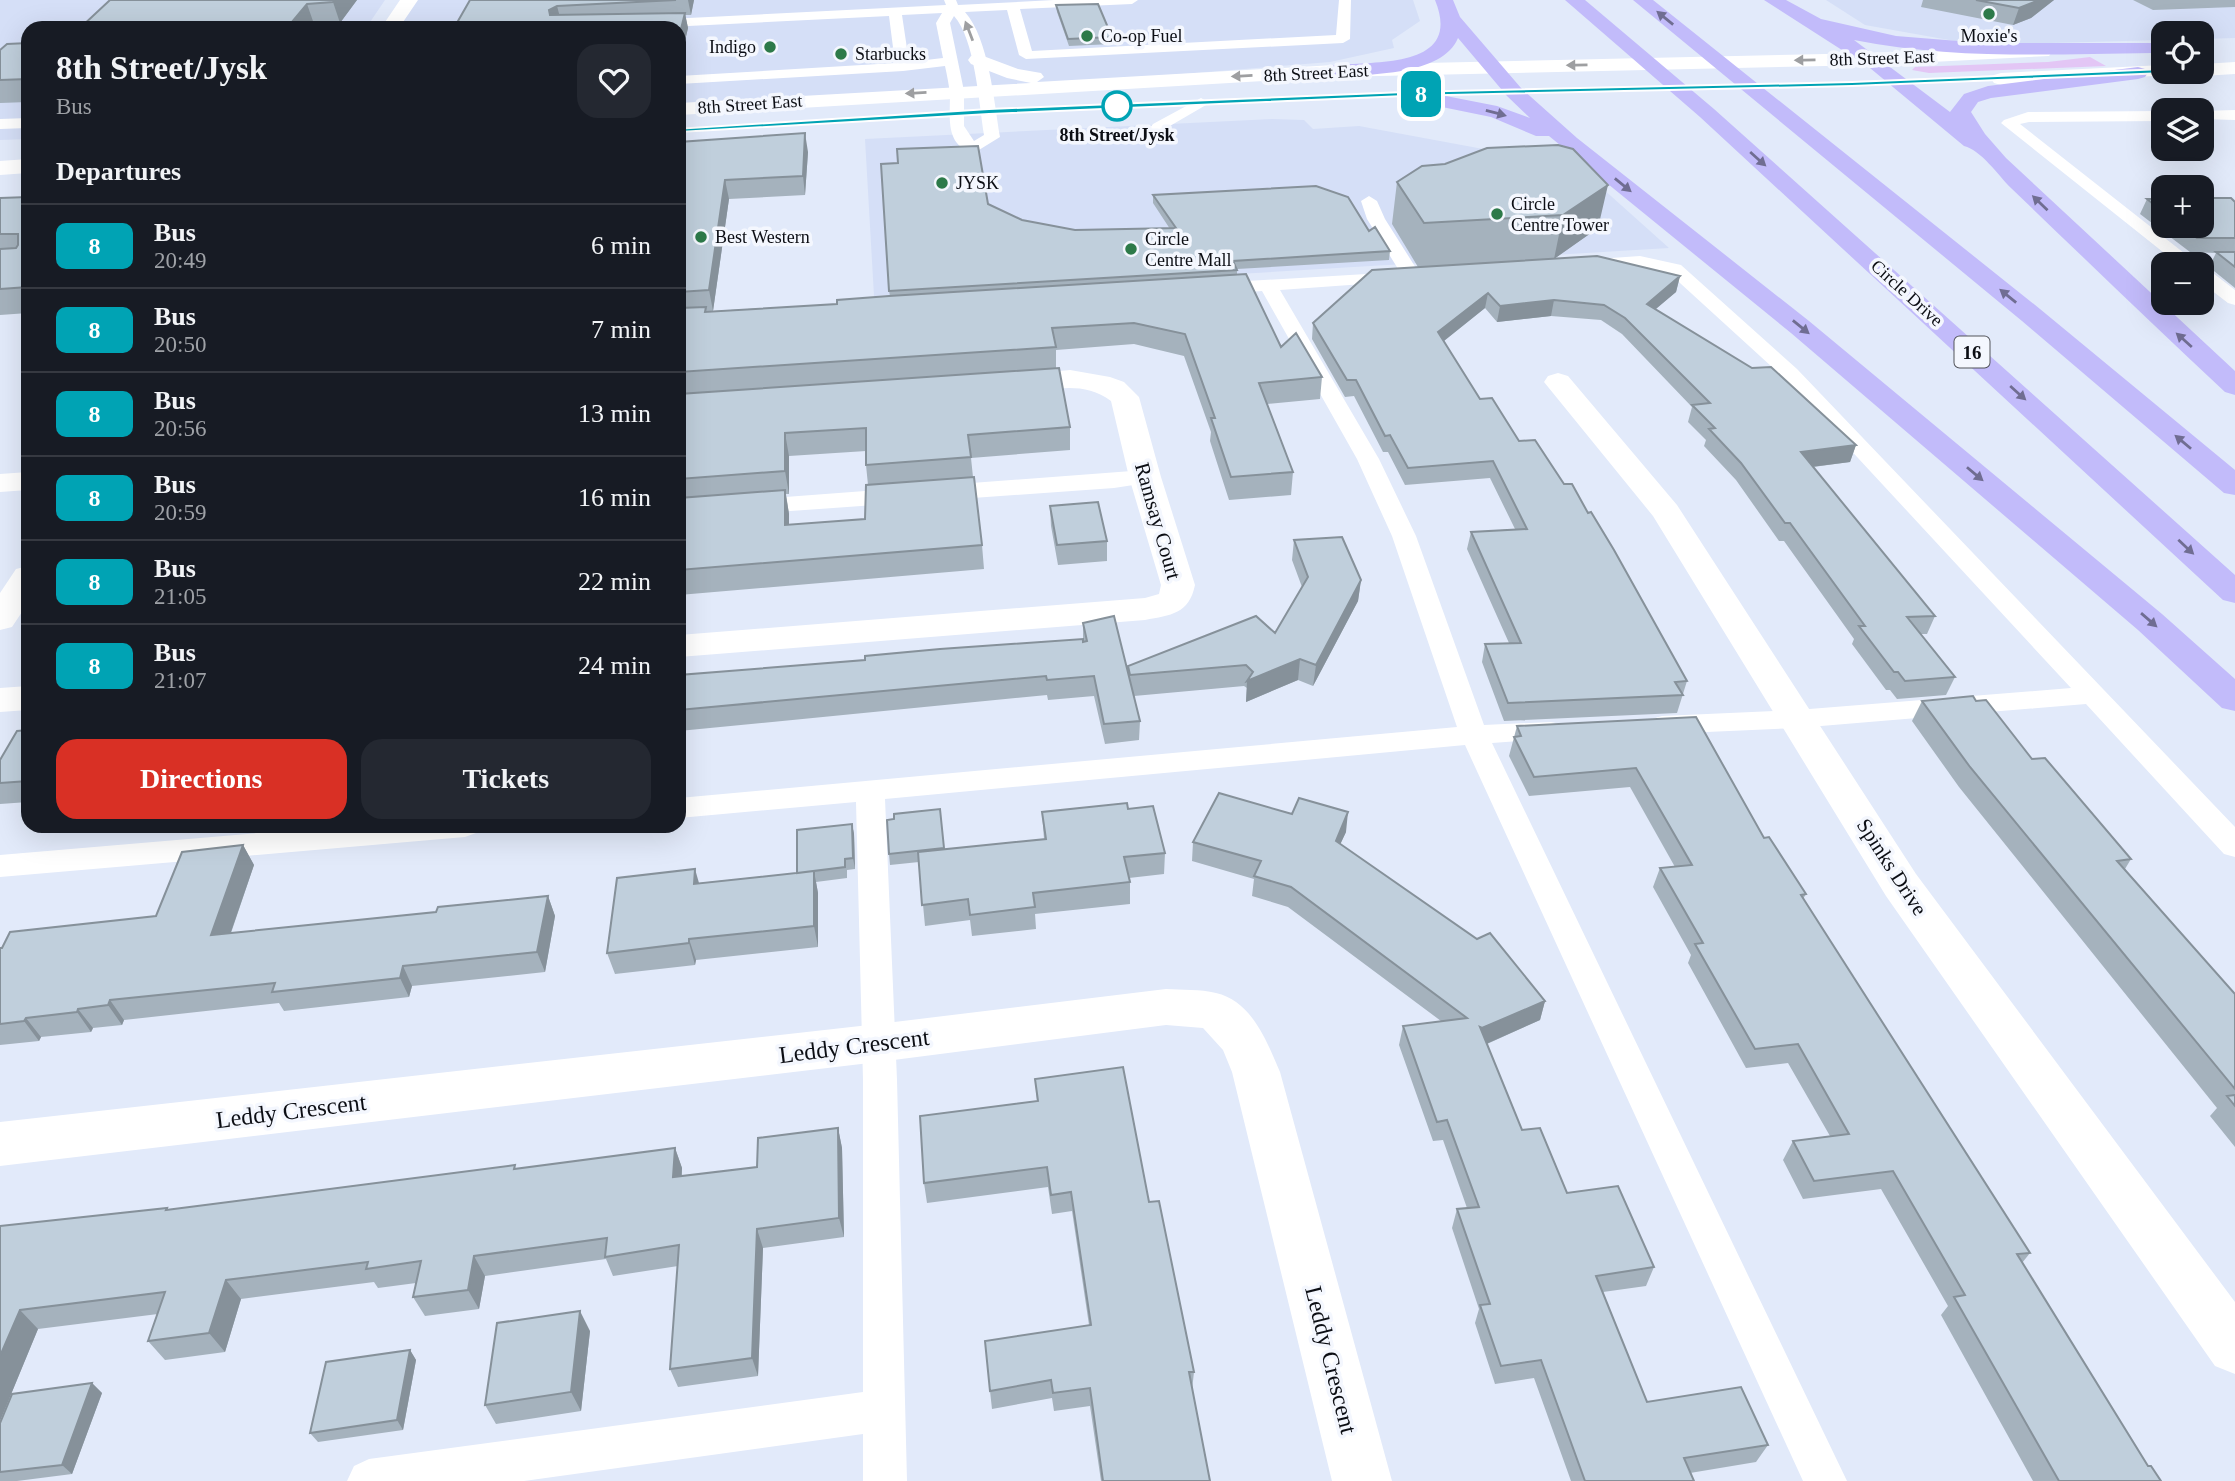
<!DOCTYPE html>
<html lang="en">
<head>
<meta charset="utf-8">
<style>
  :root { --surface:#171b24; --page:#242831; --text:#f1f3f6; --muted:#9ea1a6; --line:#363941; --accent:#d93025 }
  body { margin:0; font-family:"Times New Roman",serif; background:var(--page); color:var(--text); height:100vh; display:flex; flex-direction:column; font-size:26px; white-space:nowrap }
  * { box-sizing:border-box; margin:0 }
  p { font-size:23px; color:var(--muted) }
  .icon { flex:none; width:38px; height:38px; fill:none; stroke:currentColor; stroke-width:2; stroke-linecap:round; stroke-linejoin:round }
  .map { position:relative; flex:1; overflow:hidden }
  .sheet { position:absolute; left:21px; top:21px; width:665px; height:812px; display:flex; flex-direction:column; background:var(--surface); border-radius:21px; box-shadow:0 7px 28px #0002 }
  .sheet>* { flex:none }
  .badge { padding:0 14px; border-radius:10px; font-size:24px; line-height:46px }
  .tools { position:absolute; left:2151px; top:21px; display:grid; gap:14px }
  .tools a { display:grid; place-items:center; width:63px; height:63px; border-radius:14px; background:var(--surface); box-shadow:0 7px 28px #0002; font-size:35px }
  .map>.badge { position:absolute; translate:-50% -50%; box-shadow:0 0 0 4px #fff }
  h2 { padding:0 35px; font-size:26px; line-height:63px }
  .round { display:grid; place-items:center; flex:none; width:74px; height:74px; border-radius:21px; background:var(--page) }
  .overview { display:flex; align-items:center; justify-content:space-between; height:119px; padding:0 35px }
  h1 { font-size:33px; font-weight:700; line-height:52px }
  .cta { display:flex; gap:14px; margin-top:auto; padding:14px 35px }
  .cta a { flex:1; height:80px; border-radius:21px; background:var(--accent); color:#fff; font-size:28px; font-weight:700; line-height:80px; text-align:center }
  .cta a+a { background:var(--page); color:var(--text) }
  ul { padding:0; list-style:none }
  li { display:flex; align-items:center; gap:21px; height:84px; padding:0 35px; border-top:2px solid var(--line) }
  li div { flex:1 }
  li b { display:block; font-size:26px }
  li em { font-style:normal }
  li .badge { min-width:77px; font-weight:700; text-align:center }
  .map>svg:first-child { display:block }
</style>
</head>
<body>
<div class="map">
<svg width="2235" height="1481" viewBox="0 0 2235 1481">
  <rect width="100%" height="100%" fill="#e2eafa"/>
  <path fill="#d5dff7" d="M0 0H385L366 28H28V139L0 140Z
    M409 0H1413L1420 21 1392 40 1394 48 1330 62 985 90 679 109V28H390Z
    M1826 0H2235V38L2202 39V33H2163V40L1977 45 1865 25Z
    M1272 119 1304 120 1313 129 1359 126 1521 156 1602 188 1669 248 874 296 865 139Z"/>
  <path fill="#e3c6f5" d="M2090 57 2106 66 1929 73 1912 70 1915 67 2048 62Z"/>
  <g fill="none" stroke-linecap="round" stroke-linejoin="round">
    <path fill="#fff" fill-rule="evenodd" d="M944 0H956L958 5 1054 0H1138L1132 4 1020 9 1032 51 1336 35 1339 0H1351L1350 39 1343 43 1026 59 1019 55 1007 10 965 12C989 39 994 102 1000 137L974 153C945 146 950 118 950 95 949 85 947 75 945 66L903 71 679 84V76L895 63 889 16 648 28 641 24 648 20 946 5ZM942 13 936 23 943 58 909 62 902 15ZM954 16C975 39 979 104 984 135L974 141 964 126V91L950 23Z
      M1201 98 1208 102 1206 105 1163 130 1155 142H1143L1141 139 1153 124Z
      M2235 110V120L2202 119V111Z
      M2163 111V121L2029 122 2020 124 2198 264H2178L2001 123 2004 120 2028 112Z
      M28 118V128L0 129V119Z
      M1369 196 1377 201 1385 219 1421 276 1419 280 1280 290 1379 459 1416 536 1484 725 1551 722 1561 724 1565 731 1561 738 1492 743 1847 1481H1803L1465 745 885 799 897 1080 907 1481H863V1434L524 1481H347L354 1466 369 1459 863 1392V1080L856 802 679 818V798L1457 727 1392 536 1357 459 1262 291 1213 295 1204 289 1213 283 1400 272 1367 219 1361 201Z
      M1640 256 1681 265 1797 369 2235 827V857L2224 854 2086 704 1797 728 1662 734 1652 731 1648 725 1652 719 1662 716 1797 710 2071 688 1783 377 1669 273 1640 266 1583 270 1574 265 1583 260Z
      M2202 268 2209 270 2235 290V305L2228 303 2202 283Z
      M1145 470 1153 472 1156 477 1153 482 1114 488 679 519V505Z
      M340 826H480L476 833 465 837 0 877V855Z"/>
    <path fill="#fff" fill-rule="evenodd" d="M1070 370 1110 377 1124 382 1139 397 1161 477 1195 585C1189 614 1171 615 1145 620L679 657V635L1145 598 1159 594 1161 585 1129 477 1111 401C1076 374 1036 399 998 389L994 383 998 377Z
      M1558 373 1568 376 1677 505 1916 874 2235 1302V1374L2215 1366 1886 896 1653 516 1544 382 1548 376Z
      M28 472V490L0 492V474Z
      M28 686V710L0 712V688Z
      M1166 989C1182 990 1200 989 1216 993 1252 1001 1267 1042 1280 1072L1392 1481H1332L1232 1072 1223 1050 1203 1028 1166 1025 878 1062 0 1166V1122L878 1024Z"/>
    <path fill="#fff" fill-rule="evenodd" d="M400 0H418L399 28H381Z
      M2042 46 2052 52 2049 56 1873 65 1334 77 679 115V103L1031 83 1007 78 971 64 968 60 971 56 978 54 1018 69 1041 73 1044 77 1037 82 1334 65 1873 53Z
      M2235 62V74L2202 76 2193 72H2202V64Z
      M2163 65V72H2172L2170 75 2001 85 1994 83 1991 79 1994 75 2001 73Z
      M28 159V173L0 175V161Z
      M28 566V603L12 627 0 630V593L16 569Z"/>
    <path fill="#c2bbfa" fill-rule="evenodd" d="M1435 0H1453L1460 17 1521 88 1577 138 1809 321 2162 614 2235 679V711L2222 708 2138 630 1791 333 1549 136H1536L1491 117 1398 98 1395 94 1398 90 1405 88 1497 106 1530 118 1507 96 1458 38C1442 76 1369 74 1334 77L1324 71 1334 65C1378 61 1463 68 1435 0Z
      M1565 0H1585L1714 109 2235 575V603L2223 600 1700 117Z
      M1633 0H1653L2040 309 2235 470V495L2224 493 2022 321Z
      M1764 0H1786L1821 19 1896 36 1983 43H2160L2162 47 2153 53C2053 54 1953 60 1854 40L1950 112 1964 94 1988 86 2138 67 2145 69 2148 73 2145 77 2138 79 1991 98 1978 102 1971 112 1985 134 2006 158 2235 371V395L2225 392C2153 325 2082 256 2011 188 1998 175 1981 150 1964 146L1870 68Z"/>
  </g>
  <path fill="#a5b2bd" fill-rule="evenodd" d="M110 0H357L340 23 314 24Z
    M470 0H694L691 15H685L688 28 679 66V28H454Z
    M1923 0H2054L2031 18 2013 25 1921 7Z
    M2133 0H2235V7L2153 10Z
    M1056 5 1112 37V44L1069 46 1057 12Z
    M28 43V102L0 103V50Z
    M679 142 808 152 805 195 729 199 713 311 837 304 890 296 889 291 988 204 1022 220 1075 230 1170 229 1153 203V195L1369 231 1390 251 1389 260 1237 269V274L1281 347 1322 377 1320 399 1267 404 1293 472 1291 495 1229 500 1210 441 1211 432 1184 356 1134 344 1056 350V368L1070 427V450L971 458 973 477 982 545 984 569 679 595ZM866 451V465L868 485 865 519 789 525V514L786 494H789V456Z
    M1422 166 1598 228 1554 259 1418 267 1392 224 1397 182Z
    M28 197V313L0 315V198Z
    M2147 199H2163V226H2202L2235 202V288L2209 267 2216 253 2190 252 2140 214Z
    M1372 270 1680 276 1676 292 1655 309 1856 445 1850 462 1813 467 1935 616 1927 634H1920L1955 677 1946 695 1897 699 1890 690H1886L1852 644 1854 639 1784 541H1779L1736 480 1704 446 1706 440 1688 422 1692 407 1622 334 1601 320 1551 316 1497 322 1485 308 1444 341 1480 399 1519 441 1564 484 1588 513 1687 681 1677 713 1504 721 1482 662 1485 644 1509 643 1467 549 1471 532 1515 529 1490 478 1405 485 1388 452H1383L1354 396 1345 397 1312 339 1313 323Z
    M1050 506 1107 541V561L1058 565 1051 526Z
    M1294 540 1361 580 1358 601 1313 686 1298 680 1246 702 1247 688 1244 686 1134 696 1140 721 1139 740 1105 744 1094 696 1048 700 1047 695 679 731V675L1083 642V623L1128 672V666L1275 633 1302 587 1292 560Z
    M1922 701 2032 759 2131 859 2125 869 2235 994V1147L2210 1116 2217 1108 1959 787 1912 721Z
    M1696 717 1764 838 1806 894 1803 899 2030 1253 2022 1263 2148 1466 2161 1481H2033L1941 1315 1948 1306 1881 1189 1803 1199 1783 1160 1793 1141 1830 1136 1788 1063 1746 1068 1688 963 1691 955 1653 887 1660 868 1675 867 1630 787 1529 796 1509 756 1517 726Z
    M28 730V802L0 804V760Z
    M940 809 944 850 1044 839 1042 812 1128 809 1165 853 1164 874 1129 878 1130 882V904L1035 914 1036 929 972 936 970 920 925 926 919 862 890 865 889 854 894 819Z
    M852 824 854 834 855 869 847 870V878L816 882 818 893V947L696 960 695 965 615 974 607 953 699 883 797 873Z
    M1346 832 1340 844 1545 1001 1540 1020 1487 1044 1522 1130 1567 1193 1654 1267 1646 1286 1603 1292 1647 1402 1768 1445 1756 1462 1690 1473 1694 1481H1571L1534 1378 1495 1384 1475 1323 1479 1309 1452 1228 1457 1209 1467 1208 1443 1140 1433 1141 1399 1045 1403 1026 1441 1021 1288 907 1252 896 1254 879 1192 861 1193 842Z
    M243 845 254 865 231 933 436 912 548 896 555 916 545 972 412 986 409 997 284 1011 279 1003 124 1020 122 1025 93 1028 91 1032 41 1037 39 1041 0 1045V948L156 916Z
    M1035 1079 1149 1202 1194 1372 1192 1390 1210 1481H1101L1090 1406 1054 1411 1052 1398 992 1409 990 1391 1089 1325 1072 1211 1052 1214 1048 1187 927 1203 924 1183 1037 1101Z
    M838 1128 842 1148 844 1237 763 1248 758 1376 678 1387 670 1369 678 1266 613 1276 606 1259 485 1276 479 1309 425 1316 413 1297 416 1283 378 1288 374 1282 241 1299 225 1352 165 1360 148 1341 158 1314 38 1329 0 1421V1226L169 1210 517 1169 675 1148 682 1168V1176L757 1167Z
    M590 1331 581 1411 496 1424 485 1405Z
    M410 1350 416 1360 403 1430 318 1442 310 1433Z
    M92 1383 102 1393 72 1474 17 1481H0V1423Z"/>
  <path fill="#86919a" d="M335 0H357L340 23 333 2Z
    M688 0H694L691 15Z
    M2039 0H2054L2031 18 2013 25 2019 8Z
    M307 4 314 24 310 28H287Z
    M557 6 561 21 553 26 549 10Z
    M685 13 688 28 679 66V37Z
    M805 133 808 152 805 195 803 176Z
    M725 180 729 199 713 311 709 290Z
    M1608 185 1598 228 1554 259 1563 215Z
    M1680 276 1676 292 1643 320 1647 304Z
    M1488 293 1485 308 1435 348 1438 332Z
    M1554 300 1551 316 1497 322 1500 306Z
    M785 433 789 456V494L785 471Z
    M1856 445 1850 462 1795 469 1801 452Z
    M785 490 789 514V549L785 525Z
    M1361 580 1358 601 1313 686 1316 665Z
    M1300 659 1298 680 1246 702 1247 681Z
    M1348 812 1346 832 1333 860 1336 841Z
    M852 824 854 834 855 869 853 858Z
    M243 845 254 865 223 955 211 935Z
    M695 869 701 890 694 884Z
    M814 871 818 893V947L814 926Z
    M548 896 555 916 545 972 537 952Z
    M689 939 696 960 695 965 689 943Z
    M403 966 412 986 409 997 400 978Z
    M110 1000 124 1020 122 1025 108 1005Z
    M1545 1001 1540 1020 1477 1048 1482 1028Z
    M78 1009 93 1028 91 1032 77 1012Z
    M26 1018 41 1037 39 1041 24 1021Z
    M838 1128 842 1148 844 1237 839 1218Z
    M675 1148 682 1168 680 1197 673 1177Z
    M757 1229 763 1248 758 1376 752 1358Z
    M474 1256 485 1276 479 1309 468 1290Z
    M226 1280 241 1299 225 1352 209 1333Z
    M20 1310 38 1329 0 1421V1356Z
    M580 1311 590 1331 581 1411 571 1392Z
    M410 1350 416 1360 403 1430 397 1420Z
    M92 1383 102 1393 72 1474 62 1465Z"/>
  <path fill="#c0cfdc" stroke="#86919a" stroke-width="2" d="M110 0H335L333 2 307 4 287 28H80Z
    M470 0H676L557 6 549 10 550 15 685 13 679 37V28H454Z
    M1976 0H2039L2019 8Z
    M1098 4 1112 37 1068 39 1056 5Z
    M28 43V79L0 80V50L7 44Z
    M805 133 803 176 725 180 709 290 679 292V142Z
    M1558 145 1573 149 1608 185 1563 215 1424 223 1397 182 1422 166 1445 164 1487 148Z
    M978 146 988 204 1022 220 1075 230 1176 228 1153 195 1316 186 1348 197 1369 231 1375 227 1390 251 1233 261 1237 270 889 291 881 164 898 163 897 149Z
    M28 197V287L0 289V249L16 248 18 245V234H0V198Z
    M2202 198H2231L2235 202V238H2197L2181 226H2202Z
    M2147 199H2163V212Z
    M2216 252H2235V267Z
    M1597 256 1680 276 1647 304 1752 368 1771 367 1856 445 1801 452 1935 616 1907 617 1955 677 1905 681 1898 672H1894L1859 626H1865L1790 523H1785L1741 463 1709 429 1715 428 1692 405 1710 403 1625 318 1604 305 1554 300 1500 306 1488 293 1438 332 1480 399 1492 398 1519 441 1535 440 1564 484H1572L1588 513 1591 512 1614 550 1687 681 1675 682 1683 695 1508 703 1485 644 1521 643 1471 532 1527 529 1493 461 1408 468 1390 435 1385 436 1356 380H1347L1313 323 1372 270Z
    M1246 274 1281 347 1296 333 1322 377 1259 383 1293 472 1231 477 1211 418H1215L1185 334 1134 323 1052 328 1056 347 679 372V308L706 307 705 312 837 304V300L889 296Z
    M1059 368 1070 427 968 435 971 457 866 465V428L785 433V471L679 479V394Z
    M974 477 982 545 679 570V498L785 490V525L865 519 866 485Z
    M1098 502 1107 541 1057 545 1050 506Z
    M1342 537 1361 580 1316 665 1300 659 1247 681 1253 672 1246 665 1130 675 1128 666 1256 616 1275 633 1308 577 1294 540Z
    M1114 616 1140 721 1104 724 1094 676 1047 680 1046 676 679 710V675L865 660V656L940 649 1083 639V642L1087 641 1083 623Z
    M1973 696 1976 701 1986 700 2032 759 2045 758 2131 859 2117 861 2235 994V1089L1970 767 1922 701Z
    M1696 717 1764 838 1769 837 1806 894 1801 895 2030 1253 2017 1254 2148 1466H2151L2161 1481H2059L1954 1297 1965 1295 1893 1171 1814 1181 1793 1141 1849 1134 1798 1044 1755 1049 1695 944 1703 943 1660 868 1692 865 1636 768 1534 777 1514 737 1521 736 1517 726Z
    M28 730V781L0 783V760L17 731Z
    M1219 793 1292 814 1299 798 1348 812 1336 841 1477 939 1490 933 1545 1001 1482 1028 1480 1027 1522 1130 1540 1128 1567 1193 1618 1186 1654 1267 1596 1276 1647 1402 1741 1387 1768 1445 1684 1458 1694 1481H1585L1541 1360 1501 1366 1480 1305 1490 1304 1457 1209 1479 1207 1447 1120 1437 1122 1403 1026 1467 1018 1291 887 1254 876 1261 861 1193 842Z
    M1127 803 1128 809 1153 806 1165 853 1124 857 1130 882 1033 893 1035 907 970 915 968 899 922 905 918 852 1046 839 1042 812Z
    M940 809 944 848 889 854 887 820 894 819V814Z
    M852 824 853 858 845 859V867L797 873V830Z
    M243 845 211 935 436 912 438 907 548 896 537 952 403 966 400 978 272 992 275 983 110 1000 108 1005 78 1009 77 1012 26 1018 24 1021 0 1024V948H2L10 932 156 916 182 852Z
    M695 869 694 884 814 871V926L689 939V943L607 953 617 878Z
    M1123 1067 1149 1202 1159 1201 1194 1372H1189L1210 1481H1103L1090 1388 1053 1393 1051 1380 990 1391 985 1341 1091 1325 1071 1192 1051 1195 1047 1167 924 1183 920 1116 1038 1101 1035 1079Z
    M2235 1095V1106L2227 1096Z
    M838 1128 839 1218 757 1229 752 1358 670 1369 679 1245 605 1257 607 1238 474 1256 468 1290 413 1297 421 1261 366 1269 368 1262 226 1280 209 1333 148 1341 165 1292 20 1310 0 1356V1226L167 1208 166 1210 515 1165 514 1169 675 1148 673 1177 757 1167 758 1138Z
    M580 1311 571 1392 485 1405 497 1323Z
    M410 1350 397 1420 310 1433 326 1362Z
    M92 1383 62 1465 0 1472V1423L12 1394Z"/>
  <defs><path id="oneway-solid" d="M-6-.8H1V-3.2L6.5 0L1 3.2V.8H-6Z" transform="scale(1.75)"/></defs>
  <g fill="#706d92">
    <use href="#oneway-solid" transform="translate(1665 18) rotate(-141)"/>
    <use href="#oneway-solid" transform="translate(1496 113) rotate(15)"/>
    <use href="#oneway-solid" transform="translate(1758 159) rotate(42)"/>
    <use href="#oneway-solid" transform="translate(1623 185) rotate(39)"/>
    <use href="#oneway-solid" transform="translate(2040 203) rotate(-136)"/>
    <use href="#oneway-solid" transform="translate(2008 296) rotate(-141)"/>
    <use href="#oneway-solid" transform="translate(1801 327) rotate(39)"/>
    <use href="#oneway-solid" transform="translate(2184 340) rotate(-138)"/>
    <use href="#oneway-solid" transform="translate(2018 393) rotate(42)"/>
    <use href="#oneway-solid" transform="translate(2183 442) rotate(-140)"/>
    <use href="#oneway-solid" transform="translate(1975 474) rotate(40)"/>
    <use href="#oneway-solid" transform="translate(2186 547) rotate(43)"/>
    <use href="#oneway-solid" transform="translate(2149 620) rotate(41)"/>
  </g>
  <g fill="#9e9fa1">
    <use href="#oneway-solid" transform="translate(969 31) rotate(-111)"/>
    <use href="#oneway-solid" transform="translate(1805 60) rotate(179)"/>
    <use href="#oneway-solid" transform="translate(1577 65) rotate(179)"/>
    <use href="#oneway-solid" transform="translate(1242 76) rotate(177)"/>
    <use href="#oneway-solid" transform="translate(916 93) rotate(177)"/>
  </g>
  <path fill="#00a3b4" stroke="#fff" stroke-width="2" d="M2163 69 2165 73 1852 86 1405 96 989 114 679 132 675 129 989 109 1405 92 1852 82Z"/>
  <g fill="#2d7a49" stroke="#f4f7fe" stroke-width="2.5">
    <circle cx="1989" cy="14" r="7"/>
    <circle cx="1087" cy="36" r="7"/>
    <circle cx="770" cy="47" r="7"/>
    <circle cx="841" cy="54" r="7"/>
    <circle cx="942" cy="183" r="7"/>
    <circle cx="1497" cy="214" r="7"/>
    <circle cx="701" cy="237" r="7"/>
    <circle cx="1131" cy="249" r="7"/>
  </g>
  <circle fill="#fff" stroke="#00a3b4" stroke-width="3.5" cx="1117" cy="106" r="14"/>
  <g text-anchor="middle" dominant-baseline="central" stroke-width="7" stroke-linejoin="round" paint-order="stroke">
    <g font-size="18" fill="#0c0e14" stroke="#f4f7fe" text-anchor="start">
      <text x="1101" y="36">Co-op Fuel</text>
      <text x="1989" y="36" text-anchor="middle">Moxie's</text>
      <text x="756" y="47" text-anchor="end">Indigo</text>
      <text x="855" y="54">Starbucks</text>
      <text x="956" y="183">JYSK</text>
      <text x="1511" y="204">Circle<tspan x="1511" dy="21">Centre Tower</tspan></text>
      <text x="715" y="237">Best Western</text>
      <text x="1145" y="239">Circle<tspan x="1145" dy="21">Centre Mall</tspan></text>
    </g>
    <g font-size="18" fill="#0c0e14" stroke="#f4f7fe">
      <text transform="translate(1882 58) rotate(-2)">8th Street East</text>
      <text transform="translate(1316 73) rotate(-3)">8th Street East</text>
      <text transform="translate(750 104) rotate(-4)">8th Street East</text>
      <text transform="translate(1907 293) rotate(42)">Circle Drive</text>
    </g>
    <g font-size="18" font-weight="bold" fill="#0c0e14" stroke="#f4f7fe">
      <text x="1117" y="135">8th Street/Jysk</text>
    </g>
    <rect fill="#f4f7fe" stroke="#52545a" stroke-width="2" x="1954.5" y="336.5" width="35" height="31" rx="5"/>
    <g font-size="19" font-weight="bold" fill="#0c0e14">
      <text x="1972" y="352">16</text>
    </g>
    <g font-size="21" fill="#0c0e14" stroke="#f4f7fe">
      <text transform="translate(1158 521) rotate(74)">Ramsay Court</text>
      <text transform="translate(1892 867) rotate(57)">Spinks Drive</text>
    </g>
    <g font-size="24" fill="#0c0e14" stroke="#f4f7fe">
      <text transform="translate(854 1046) rotate(-7)">Leddy Crescent</text>
      <text transform="translate(291 1111) rotate(-7)">Leddy Crescent</text>
      <text transform="translate(1331 1360) rotate(76)">Leddy Crescent</text>
    </g>
  </g>
</svg>
<div class="tools">
<a><svg class="icon" aria-label="locate" viewBox="0 0 24 24"><circle cx="12" cy="12" r="6"/><path d="M12 2v4M12 18v4M2 12h4M18 12h4"/></svg></a>
<a><svg class="icon" aria-label="layers" viewBox="0 0 24 24"><path d="M12 4l9 5-9 5-9-5zM3 14l9 5 9-5"/></svg></a>
<a>+</a>
<a>−</a>
</div>
<b class="badge" style="left:1421px;top:94px;background:#00a3b4;color:#fff">8</b>
<section class="sheet">
<div class="overview"><div><h1>8th Street/Jysk</h1><p>Bus</p></div><a class="round"><svg class="icon" aria-label="heart" viewBox="0 0 24 24"><path d="M12 20l-8-8c-3-5 5-10 8-4 3-6 11-1 8 4z"/></svg></a></div>
<h2>Departures</h2>
<ul>
<li><span class="badge" style="background:#00a3b4;color:#fff">8</span><div><b>Bus</b><p>20:49</p></div><em>6 min</em></li>
<li><span class="badge" style="background:#00a3b4;color:#fff">8</span><div><b>Bus</b><p>20:50</p></div><em>7 min</em></li>
<li><span class="badge" style="background:#00a3b4;color:#fff">8</span><div><b>Bus</b><p>20:56</p></div><em>13 min</em></li>
<li><span class="badge" style="background:#00a3b4;color:#fff">8</span><div><b>Bus</b><p>20:59</p></div><em>16 min</em></li>
<li><span class="badge" style="background:#00a3b4;color:#fff">8</span><div><b>Bus</b><p>21:05</p></div><em>22 min</em></li>
<li><span class="badge" style="background:#00a3b4;color:#fff">8</span><div><b>Bus</b><p>21:07</p></div><em>24 min</em></li>
</ul>
<div class="cta"><a>Directions</a><a>Tickets</a></div>
</section>
</div>
</body>
</html>
